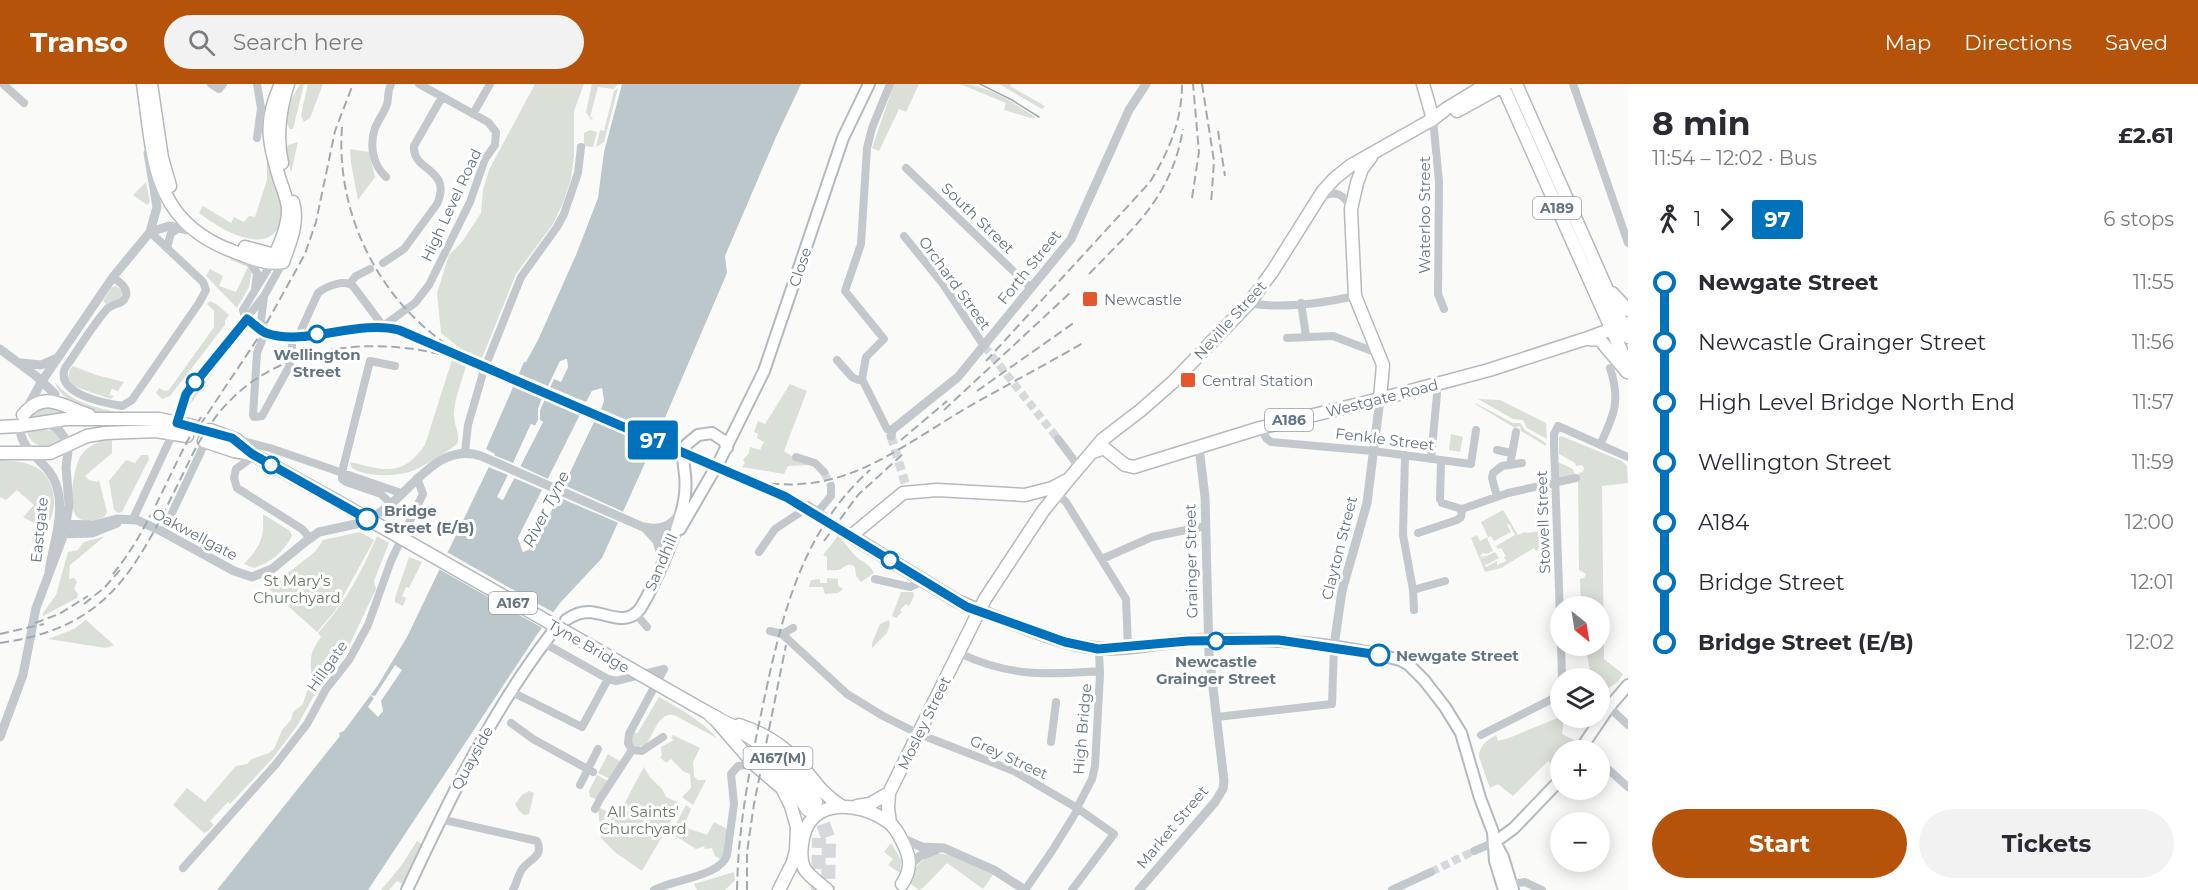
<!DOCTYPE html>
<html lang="en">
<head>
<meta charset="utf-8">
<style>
  :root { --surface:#fff; --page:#f2f2f3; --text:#2b2b33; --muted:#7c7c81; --accent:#b45309 }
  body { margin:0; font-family:Montserrat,sans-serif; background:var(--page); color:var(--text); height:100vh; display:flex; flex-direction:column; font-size:22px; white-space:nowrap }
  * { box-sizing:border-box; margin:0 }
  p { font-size:20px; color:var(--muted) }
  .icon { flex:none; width:33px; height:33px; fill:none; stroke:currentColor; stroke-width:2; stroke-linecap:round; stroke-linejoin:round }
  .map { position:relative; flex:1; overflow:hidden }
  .drawer { display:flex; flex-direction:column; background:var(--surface); width:570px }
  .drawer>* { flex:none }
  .badge { padding:0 12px; border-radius:4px; font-size:21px; line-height:39px }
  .needle { width:39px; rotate:150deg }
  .tools { position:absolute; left:1550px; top:512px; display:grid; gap:12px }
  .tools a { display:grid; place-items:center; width:60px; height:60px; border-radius:50%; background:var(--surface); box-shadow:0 3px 15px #0003; font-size:30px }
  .map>.badge { position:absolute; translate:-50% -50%; box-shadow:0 0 0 3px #fff }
  .legs { display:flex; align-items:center; gap:9px; height:66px; padding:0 24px; font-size:20px }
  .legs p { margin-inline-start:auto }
  .head { display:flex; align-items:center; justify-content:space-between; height:102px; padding:0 24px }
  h1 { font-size:33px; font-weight:700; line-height:45px }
  .action { display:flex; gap:12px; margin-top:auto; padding:12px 24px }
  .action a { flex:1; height:69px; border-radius:36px; background:var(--accent); color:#fff; font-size:24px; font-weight:700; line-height:69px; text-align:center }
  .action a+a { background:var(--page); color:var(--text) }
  ul { padding:0 24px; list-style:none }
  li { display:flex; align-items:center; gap:21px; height:60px; font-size:22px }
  li i { display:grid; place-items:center; width:9px; height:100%; margin:0 8px; background:currentColor }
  li i::after { content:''; width:15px; height:15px; margin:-8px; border:4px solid; border-radius:50%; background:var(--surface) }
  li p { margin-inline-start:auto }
  li:first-child i { background:linear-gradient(#0000 50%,currentColor 0) }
  li:last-child i { background:linear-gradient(currentColor 50%,#0000 0) }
  header { display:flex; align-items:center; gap:36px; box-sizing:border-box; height:84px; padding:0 30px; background:var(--accent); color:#fff }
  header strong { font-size:28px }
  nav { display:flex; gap:33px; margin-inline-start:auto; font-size:21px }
  .search { width:420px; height:54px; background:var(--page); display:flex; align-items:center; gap:15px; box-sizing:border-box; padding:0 21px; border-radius:33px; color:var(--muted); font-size:22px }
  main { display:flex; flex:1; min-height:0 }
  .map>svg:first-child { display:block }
</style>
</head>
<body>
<header>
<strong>Transo</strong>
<div class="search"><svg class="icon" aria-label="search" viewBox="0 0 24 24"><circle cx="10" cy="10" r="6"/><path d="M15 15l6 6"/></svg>Search here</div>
<nav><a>Map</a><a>Directions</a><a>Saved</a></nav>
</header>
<main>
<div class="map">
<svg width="1628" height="806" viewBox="0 0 1628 806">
  <rect width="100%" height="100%" fill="#fafaf8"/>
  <path fill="#dadfd7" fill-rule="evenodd" d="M300 0H304L293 45H290L286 38 291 16Z
    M308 0H323L310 34 304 38 301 31Z
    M535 0H584L574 27V72L571 95 563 119 553 140 516 190 482 274 461 265 441 249 437 209 449 171 462 158 481 129 483 106 489 86Z
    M592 0H618L614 5 598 3 590 33 593 34 591 36 586 28Z
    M894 0H919L906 28 899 25 879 67 872 64Z
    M960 0C986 0 1014 19 1035 33L1034 35 1004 26 1006 19Z
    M999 0H1011L1010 2 1045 22 1042 25Z
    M618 4 604 58 596 63 600 46 604 47 614 7Z
    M590 46 597 48 593 63 584 62V49Z
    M298 58 291 89 286 65 288 61Z
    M350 65 369 68 375 93 358 116 351 79Z
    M267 66C272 86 282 109 282 129 282 135 280 142 277 146 259 170 216 142 199 129L203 122 231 139 234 133 244 138 249 132 255 133 267 96Z
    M146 98 150 118 147 121 133 111Z
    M231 173 248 180 252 186 249 203 237 224 206 192 210 185 223 192 219 202 236 208 248 183 231 176Z
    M116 202 123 207C120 217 114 216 106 220L103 217 112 203Z
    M210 217 216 220 229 231 225 237V241L170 312 162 315 156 309 159 304 165 307 169 306 214 243V227L207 220Z
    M225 267 227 269 189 322 188 320 191 312Z
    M452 276 466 282C462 298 454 314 454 331 454 343 461 349 457 360 447 368 423 383 412 387 396 393 366 393 352 384L350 378C383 386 402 394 425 361Z
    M73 282 96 291 124 298 118 307 112 305 109 311 114 312 111 315 73 302 68 294 70 285Z
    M55 298C71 318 91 322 116 328 96 333 61 319 55 298Z
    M790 300 807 307 784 367 797 376 809 381 788 382 784 390 742 383 745 379 743 376 749 369 750 363 760 366 764 358 757 354 758 350 754 348 758 337 765 340Z
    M1478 315 1500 316 1546 339 1547 355 1527 344 1523 336 1513 335Z
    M1475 319 1513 339H1520L1525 346 1546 359V362L1521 347 1520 342 1515 344 1475 320Z
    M46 322 64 326 69 330 29 336 36 326Z
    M41 345 56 348 63 356C50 364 31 366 27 347Z
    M1451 350 1463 353 1460 368 1449 366Z
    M1561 352 1622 377 1627 382 1628 399 1602 402 1604 575 1623 590 1618 598 1605 606 1599 604V594H1584L1590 586 1585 561H1599V522H1581L1580 495 1584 494 1586 490 1579 486 1578 395 1579 389 1583 388 1584 384 1582 381 1576 382 1575 379 1559 370V353Z
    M106 355H112V369L85 392 89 396 97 398 99 396 107 428 104 433C96 436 85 440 77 433 67 423 74 380 82 370 88 362 97 359 106 355Z
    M141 371H148L149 375 122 428 118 429 114 426 109 397 126 376 135 379Z
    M0 376C11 377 23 377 33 382 53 390 59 418 50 436L34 439 23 433 34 421 17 406 6 416 0 413Z
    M1558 378 1573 385 1575 392 1558 397Z
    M1503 426 1518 451 1525 448 1527 449 1540 447 1544 464 1536 467 1534 464 1501 484 1485 488 1471 454 1477 451 1480 457 1488 453 1481 438ZM1509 440 1515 451 1496 462 1498 465 1501 464 1506 472 1504 473 1506 477 1497 481V477L1486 483 1484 479 1486 481 1499 474 1495 468 1480 475 1486 471 1479 473 1483 469 1487 470 1493 467 1487 454 1491 452 1494 457 1511 448 1507 441Z
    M263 430 290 447 292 452C283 468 272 478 254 484L244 480C261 461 264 456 263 430Z
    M360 448 374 456 373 458 335 527 317 548 268 504 315 468 323 456Z
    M105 452 70 481 69 495 74 494 77 498 74 505 78 510 77 514 43 532V529L56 511 68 468 78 466 84 458Z
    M377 452 389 459 374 497 376 505 349 562 321 599 297 642 273 674 230 720 228 718 210 737 214 741 208 747 204 749 173 721 187 704 205 718 236 682 247 680 252 675 269 669 274 665 282 646 291 636 293 628 303 620 307 607 312 599C311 578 307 572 321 553L318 549C346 518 360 491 377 452Z
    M838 452C844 458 847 462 852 468 858 477 869 478 874 489L861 498 856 492 855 483C848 479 847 481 841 485 837 487 831 486 827 486V473L823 471Z
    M409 473 422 478 409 504 406 503 402 512 406 514 403 522 395 518V514Z
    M827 494 838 495V502L843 505 838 509 825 510 823 503H809L811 496 820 495V499H827Z
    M901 508H913L914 512 909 522 906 520 900 526 902 528 896 534 892 532Z
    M86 536 114 561 106 564 48 555 74 545Z
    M889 536 890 540 887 549 872 564V559L880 540Z
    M659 613C679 624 702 637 717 654L674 631C657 628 655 651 645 661L637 663 632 660 630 652 632 647 637 650Z
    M1560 633H1564L1562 650 1580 659 1575 666H1560V687L1548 677 1513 712 1498 700 1490 704 1479 673C1479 662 1487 656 1496 651L1498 657 1509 654Z
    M673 651 700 664 693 678 694 693 698 696H706L693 721 682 713 691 704 690 690 684 688 671 675 666 679 660 673 662 672 661 663 674 656 671 654Z
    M608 670 621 678 610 695 598 689Z
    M644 683 649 692 662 705 666 713 681 720 642 787 616 769 601 754 598 723 615 731 616 735Z
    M597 691 608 697 596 715 590 713 589 707Z
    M529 707 534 709 529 730 524 731 519 727 515 720 522 711Z
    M686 721 691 725 685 739 687 744 707 751 714 738 727 745 723 777 715 772 712 764 705 765 704 762 696 765 671 749Z
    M417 757 422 760 403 800 397 797 389 806H381L401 782Z
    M891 759 901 776 900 789 888 781 893 775 884 768Z
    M935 769 951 771 995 788 983 805 947 779 924 803 919 806 911 800C913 782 921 776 935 769Z
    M734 788 735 796 725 806H697L694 800Z"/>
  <path fill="#bbc7cb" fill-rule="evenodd" d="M622 0H801L776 53 725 172 727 189 655 357 602 474 560 519 536 552 368 806H217L340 652 339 649 344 647 378 601 407 553 495 370 486 365 524 278H526L538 256 576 171 598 114 604 68ZM566 275 568 283 561 297 554 294 540 326V336L543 338 503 416 498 413 531 340 535 342 538 336V325L560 278ZM602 305 604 317 534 463 523 468 518 454 592 307Z"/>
  <path fill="#fafaf8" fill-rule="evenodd" d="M567 275 568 283 561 298 554 295 550 303 586 318 592 307 602 304 604 317 601 325 661 351 655 363 594 337 564 401 626 429 621 440 558 413 534 463 523 468 518 454 542 406 514 394 502 416 497 413 508 391 486 382 491 370 513 379 531 340 535 342 538 336V325L542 314 511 301 517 289 548 302 560 277ZM600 308 601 317 532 461 525 464 521 455 594 310ZM545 315 580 331 548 395 520 382 543 338 540 336V326ZM532 344 536 345 508 398 519 372Z
    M445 467 556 530 544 545 437 484Z
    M395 581 402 586 381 617 383 627 378 633 368 623 374 614 370 611 375 612Z"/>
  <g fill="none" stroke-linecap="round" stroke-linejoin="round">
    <path stroke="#d5d9db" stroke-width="8" stroke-dasharray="8 4" stroke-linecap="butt" d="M399 246 786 413
      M984 262 1058 355
      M824 388 831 402
      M1431 788 1474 767"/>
    <path stroke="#d5d9db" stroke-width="9" stroke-dasharray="9 4.5" stroke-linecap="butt" d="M891 352 905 399"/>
    <path stroke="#d5d9db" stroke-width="10" stroke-dasharray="10 5" stroke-linecap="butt" d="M823 435 840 446"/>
    <path stroke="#d5d9db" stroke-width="14" stroke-dasharray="14 7" stroke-linecap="butt" d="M816 720 829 756 828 806
      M818 806 819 754"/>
    <g stroke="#b3babf" stroke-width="14">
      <path id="secondary" d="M686 361 698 351 712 349 724 357 727 364
        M720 376 764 287 843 54 869 0
        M807 424 823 435
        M680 445 713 388
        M840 446 851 452
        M978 526C1014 539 1059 561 1096 564 1125 567 1157 559 1187 557 1259 553 1331 557 1400 576L1409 581 1424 596 1445 623 1461 649 1480 714 1493 748 1495 777 1504 806
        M566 536C573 531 581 528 589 528 608 529 625 543 640 525 655 501 679 445 684 417 687 402 685 389 683 375
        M1580 666 1609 623 1628 601
        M1495 758 1514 744 1560 696
        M1495 758 1503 773 1513 806
        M407 806C449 716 491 628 551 550"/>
    </g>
    <g stroke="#b5babe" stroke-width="15">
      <path id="primary" d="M1423 0 1433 35
        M1502 0 1628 282
        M1516 0 1628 253
        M1457 27 1506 0
        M1371 73 1362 85 1357 99 1351 125 1352 149 1355 212 1383 281 1380 315
        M1612 209 1628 226
        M1588 255 1600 256 1627 288
        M1093 368 1104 364 1125 381 1134 383 1260 344 1380 315 1489 286 1585 255 1628 239
        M978 526 957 517 851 452 903 409 937 406 1025 411 1052 404 1067 396
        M857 722 870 720 889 709
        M890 739 888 724 889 709 985 515 1043 427 1069 395 1102 356 1141 326 1173 298 1249 219 1272 188 1323 107 1335 94 1350 82 1433 35 1446 25 1487 0
        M827 806C820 799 809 793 804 784 801 777 801 768 802 761 806 713 858 716 888 738 896 743 900 753 904 761 911 775 911 787 902 800"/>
    </g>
    <g stroke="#b4b9bd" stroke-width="15">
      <path id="trunk" d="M143 0C154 75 151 138 235 168 251 174 266 181 283 178
        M151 0 162 74 170 102
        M282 79C276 54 280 24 288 0
        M245 163 275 171 283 178
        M272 177C279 163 289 141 288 124 287 114 282 103 279 93 268 57 264 36 281 0
        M283 178C290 158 299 139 293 118
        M23 331C46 304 64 324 89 331
        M0 343 19 342 66 335H159L193 342
        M210 346 237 356 252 370 333 415
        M204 357 234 367 252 370
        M0 369H50L87 352 105 349 156 347 187 352
        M694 621 719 635
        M715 635 754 680 782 704 791 722 797 743 796 766 793 778 779 806
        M739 641C760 648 780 659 795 675 813 693 818 707 841 722"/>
    </g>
    <g stroke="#b4b9bd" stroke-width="16">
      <path id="motorway" d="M712 632C723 639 735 643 746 650 774 666 798 690 815 718
        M761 672 793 701 808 725"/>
    </g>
    <path stroke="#c3c8cc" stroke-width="8" d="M3 0 24 19
      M211 0 219 5 223 0
      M1573 0 1628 159
      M473 30 490 0
      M1433 35 1439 98 1438 210 1444 225
      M257 54 261 24 257 0
      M906 84 1031 204
      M386 93C373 81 369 62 375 44 378 37 383 30 386 23 390 15 386 10 391 0
      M1321 114C1334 105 1344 110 1351 124
      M904 152 943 200 984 262
      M167 164 171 149 179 144
      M248 175 257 189 255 205
      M383 179 404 165 437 120C453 84 412 88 414 62L442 13
      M271 180 243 226C244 234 248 236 254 240 296 271 353 233 399 246
      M113 193C119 198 128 203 126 212 123 221 113 219 107 225 91 243 79 265 65 284 55 310 104 319 122 322L132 316 199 219 206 206 203 198 150 148
      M350 199 356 192 370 185
      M264 212 261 237 265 247
      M1249 219C1280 225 1323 219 1355 212
      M1301 219 1306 252
      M383 242 415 219 429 201 470 118 485 75 495 61 496 48 488 38 419 0
      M265 249 257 269 253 331 254 333 262 332 290 281
      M298 253 318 209C326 202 345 195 353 202L383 242
      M1287 254 1333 252 1372 267 1377 265
      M292 270V252
      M488 276 521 193 557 143 564 130 578 89 581 63
      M837 276 852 293 858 296 862 295 887 345 892 346
      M862 295 866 273 884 255 845 207 861 160 867 64 872 44 890 0
      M1260 344 1267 355 1271 358 1373 367 1471 380 1476 346
      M1058 355 1079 383
      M239 356 270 364 401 409
      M1600 361C1614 331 1621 317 1610 284
      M1497 366 1511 369
      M465 368 468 341 483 289
      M1405 371 1403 451 1413 506 1414 526
      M254 372 236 385 234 394 237 404 302 445 310 454
      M796 373 815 379 824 388
      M1431 375 1437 310 1436 301
      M1510 381 1516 348
      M1058 410 1066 418 1126 515 1128 563
      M1497 413 1492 394 1493 389 1502 382 1522 379
      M1440 415 1441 376
      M1442 419 1462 425 1508 409 1576 394
      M391 420 381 410 346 398 342 395V388L370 277 395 282
      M816 430 831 412V402
      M133 435 173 349 186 311 264 212 283 178
      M406 445 423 410 417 394
      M163 448 204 361
      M1418 449 1457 436 1461 433 1462 425
      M759 468 775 445 807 424 786 413
      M1102 475 1152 453 1206 442
      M875 495 910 503 924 497
      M1413 506 1445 497
      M636 530 647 543
      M1560 533 1554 361V350L1558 342 1628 373
      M770 547 782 550 793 544
      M782 550 847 610 883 632 919 650 1014 687 1077 724 1114 750 1072 806
      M544 559 608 595 616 597 664 585
      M1561 561 1562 594
      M959 569C1010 593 1046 591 1100 587
      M512 608 582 643 608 595
      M1599 614 1628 641
      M1217 633 1332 620 1334 562
      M511 639 533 655 593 688
      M1481 651 1560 611
      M1051 658 1056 618
      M632 666 628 659 629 650 664 585
      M632 666 642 667 663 653
      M1599 677 1628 703
      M580 701 598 665
      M1077 724 1092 695 1095 682 1100 591 1099 565
      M595 725 600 715 632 666
      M440 735 537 757C544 772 531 774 523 784 518 790 517 799 513 806
      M1474 767 1495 758
      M183 784 276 680 307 640 326 605 349 576 368 541 391 477 398 462
      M1512 800 1525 798 1542 806
      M654 806C673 795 720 793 727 771L734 720 731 690 738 682 754 680
      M1025 806 1052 767 1078 725
      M1392 806 1431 788"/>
    <path stroke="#c3c8cc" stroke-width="9" d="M148 69 157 123 150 148
      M0 265 36 292 55 310
      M21 279 41 281 57 274
      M26 326 42 297 113 193 150 148 169 142 193 147
      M20 338C17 368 48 376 56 400 66 428 53 460 49 488
      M891 352 892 346 958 293 1071 155 1129 26 1146 0
      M379 429C411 409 437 357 481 372L643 443C659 446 670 444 680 429
      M61 440 93 441 117 435 137 436 163 448 234 487 252 493 272 485 305 458 319 448 356 440
      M645 444 657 457 663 477
      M653 445 663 452 669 464
      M60 450 92 449 117 439
      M1334 562 1342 507 1367 419 1380 315
      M0 653 23 591 36 524 64 450 69 421 66 383 69 360 58 345 45 338
      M901 754 922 763 944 764 994 786 1025 806
      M910 781 920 772 936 766
      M1139 806 1215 718 1223 705 1224 697 1209 570 1205 413 1199 363"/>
    <use href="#secondary" stroke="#fff" stroke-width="10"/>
    <use href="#primary" stroke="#fff" stroke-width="12"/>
    <use href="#trunk" stroke="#fff" stroke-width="12"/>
    <use href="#motorway" stroke="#fff" stroke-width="14"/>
    <path stroke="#a2aab0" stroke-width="1.5" d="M980 0 1012 16 1039 33"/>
    <path stroke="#a2aab0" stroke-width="2" stroke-dasharray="9 4.5" stroke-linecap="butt" d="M1202 0 1214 77 1211 120
      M342 43C335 134 384 227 464 271
      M1218 47 1225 92
      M1192 114 1199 68 1193 0
      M1089 190C1135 142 1171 114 1183 45
      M986 277 1150 98C1169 67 1182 37 1182 0
      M977 307 1075 238
      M944 326 1071 208
      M200 341 260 251 305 170 316 138 335 47 353 0
      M901 356 947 317
      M824 457 858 411 904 369
      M113 490C151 444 170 384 201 333
      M84 520 104 504 121 485
      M35 539 59 530 88 512
      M0 550 44 540
      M0 559C106 544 134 489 177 402 188 380 198 357 212 338 271 254 389 247 477 282L722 389C828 422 877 378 963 326 1003 303 1043 282 1083 259
      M737 806C738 746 748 693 760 635 779 545 797 451 870 386
      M747 806V768L754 720 786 561"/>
    <g stroke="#b4b9bd" stroke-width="15" stroke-linecap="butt">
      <path id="trunk-bridge" d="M333 415 694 621"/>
    </g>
    <use href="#trunk-bridge" stroke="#fff" stroke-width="12"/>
  </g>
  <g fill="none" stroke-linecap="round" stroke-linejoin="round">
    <g stroke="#fff" stroke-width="14">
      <path id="line-1" d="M367 435 252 370 232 354 177 339 186 310 247 235C253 239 259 246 266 249 304 263 358 235 399 246L786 413 967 523 1065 558 1098 565 1188 557 1279 556 1379 571"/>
    </g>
    <use href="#line-1" stroke="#0072bc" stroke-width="9"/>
  </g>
  <g fill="#e4572e" stroke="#fff" stroke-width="2">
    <rect x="1082" y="207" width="16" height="16" rx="3"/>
    <rect x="1180" y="288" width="16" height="16" rx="3"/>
  </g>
  <g fill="#fff" stroke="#0072bc" stroke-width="3">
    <circle cx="317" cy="250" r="8"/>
    <circle cx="195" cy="298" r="8"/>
    <circle cx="271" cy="381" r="8"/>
    <circle cx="367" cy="435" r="10"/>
    <circle cx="890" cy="476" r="8"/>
    <circle cx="1216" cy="557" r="8"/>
    <circle cx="1379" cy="571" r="10"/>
  </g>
  <g text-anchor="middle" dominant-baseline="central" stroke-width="6" stroke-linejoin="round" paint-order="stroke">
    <g fill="#fff" stroke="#939fa8" stroke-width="1.5">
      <rect x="1533" y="113" width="48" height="22" rx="4.5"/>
      <rect x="1265" y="325" width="48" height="22" rx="4.5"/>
      <rect x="489" y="508" width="48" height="22" rx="4.5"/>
      <rect x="743.5" y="663" width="69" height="22" rx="4.5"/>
    </g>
    <g font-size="14" font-weight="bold" fill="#657683">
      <text x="1557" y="124">A189</text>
      <text x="1289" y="336">A186</text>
      <text x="513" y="519">A167</text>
      <text x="778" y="674">A167(M)</text>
    </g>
    <g font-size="15" fill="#657683" stroke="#fff">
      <text transform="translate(451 121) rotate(-65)">High Level Road</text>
      <text transform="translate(1424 131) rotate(-90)">Waterloo Street</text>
      <text transform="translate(978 134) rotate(44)">South Street</text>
      <text transform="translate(800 183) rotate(-71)">Close</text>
      <text transform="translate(1029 183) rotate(-51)">Forth Street</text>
      <text transform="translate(955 199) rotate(54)">Orchard Street</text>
      <text transform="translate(1230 236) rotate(-48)">Neville Street</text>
      <text transform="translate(1382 314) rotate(-14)">Westgate Road</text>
      <text transform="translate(1385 355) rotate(7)">Fenkle Street</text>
      <text transform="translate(1543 438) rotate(-92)">Stowell Street</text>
      <text transform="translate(39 446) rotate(-84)">Eastgate</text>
      <text transform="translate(195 450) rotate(28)">Oakwellgate</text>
      <text transform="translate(1339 464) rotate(-76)">Clayton Street</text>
      <text transform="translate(1191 477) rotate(-91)">Grainger Street</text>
      <text transform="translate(661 478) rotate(-67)">Sandhill</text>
      <text transform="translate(589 562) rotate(30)">Tyne Bridge</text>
      <text transform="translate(327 582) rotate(-55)">Hillgate</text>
      <text transform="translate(924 639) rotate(-64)">Mosley Street</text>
      <text transform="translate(1082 645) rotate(-85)">High Bridge</text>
      <text transform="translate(1009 673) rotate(25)">Grey Street</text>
      <text transform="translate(472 674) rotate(-61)">Quayside</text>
      <text transform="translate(1172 743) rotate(-50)">Market Street</text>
    </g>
    <g font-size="15" fill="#657683" stroke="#fff" text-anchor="start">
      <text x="1104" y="215">Newcastle</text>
      <text x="1202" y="296">Central Station</text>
    </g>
    <g font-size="15" font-weight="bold" fill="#657683" stroke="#fff">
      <text x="317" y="270">Wellington<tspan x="317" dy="17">Street</tspan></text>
      <text x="384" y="426" text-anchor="start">Bridge<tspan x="384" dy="17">Street (E/B)</tspan></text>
      <text x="1396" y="571" text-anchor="start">Newgate Street</text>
      <text x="1216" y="577">Newcastle<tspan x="1216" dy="17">Grainger Street</tspan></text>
    </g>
    <g font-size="15" fill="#687a64" stroke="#fff">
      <text x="297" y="496">St Mary's<tspan x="297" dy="17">Churchyard</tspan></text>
      <text x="643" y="727">All Saints'<tspan x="643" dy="17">Churchyard</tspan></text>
    </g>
    <g font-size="16" font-style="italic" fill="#60757c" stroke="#fff">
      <text transform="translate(546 425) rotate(-63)">River Tyne</text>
    </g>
  </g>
</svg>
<div class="tools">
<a><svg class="needle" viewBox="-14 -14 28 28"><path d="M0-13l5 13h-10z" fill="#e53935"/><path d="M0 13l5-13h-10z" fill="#7c7c81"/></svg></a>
<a><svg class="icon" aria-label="layers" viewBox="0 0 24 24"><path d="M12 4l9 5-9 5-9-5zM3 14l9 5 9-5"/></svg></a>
<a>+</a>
<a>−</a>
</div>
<b class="badge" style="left:653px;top:356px;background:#0072bc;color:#fff">97</b>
</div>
<section class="drawer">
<div class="head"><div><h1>8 min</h1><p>11:54 – 12:02 · Bus</p></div><b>£2.61</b></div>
<div class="legs"><svg class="icon" aria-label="walk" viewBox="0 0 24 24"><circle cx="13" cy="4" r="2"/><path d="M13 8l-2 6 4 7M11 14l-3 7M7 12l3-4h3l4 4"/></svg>1<svg class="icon" aria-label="forward" viewBox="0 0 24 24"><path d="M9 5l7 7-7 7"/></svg><b class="badge" style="background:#0072bc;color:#fff">97</b><p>6 stops</p></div>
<ul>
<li><i style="color:#0072bc"></i><b>Newgate Street</b><p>11:55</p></li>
<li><i style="color:#0072bc"></i><span>Newcastle Grainger Street</span><p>11:56</p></li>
<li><i style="color:#0072bc"></i><span>High Level Bridge North End</span><p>11:57</p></li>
<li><i style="color:#0072bc"></i><span>Wellington Street</span><p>11:59</p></li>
<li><i style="color:#0072bc"></i><span>A184</span><p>12:00</p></li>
<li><i style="color:#0072bc"></i><span>Bridge Street</span><p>12:01</p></li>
<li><i style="color:#0072bc"></i><b>Bridge Street (E/B)</b><p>12:02</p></li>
</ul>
<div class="action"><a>Start</a><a>Tickets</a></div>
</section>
</main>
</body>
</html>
